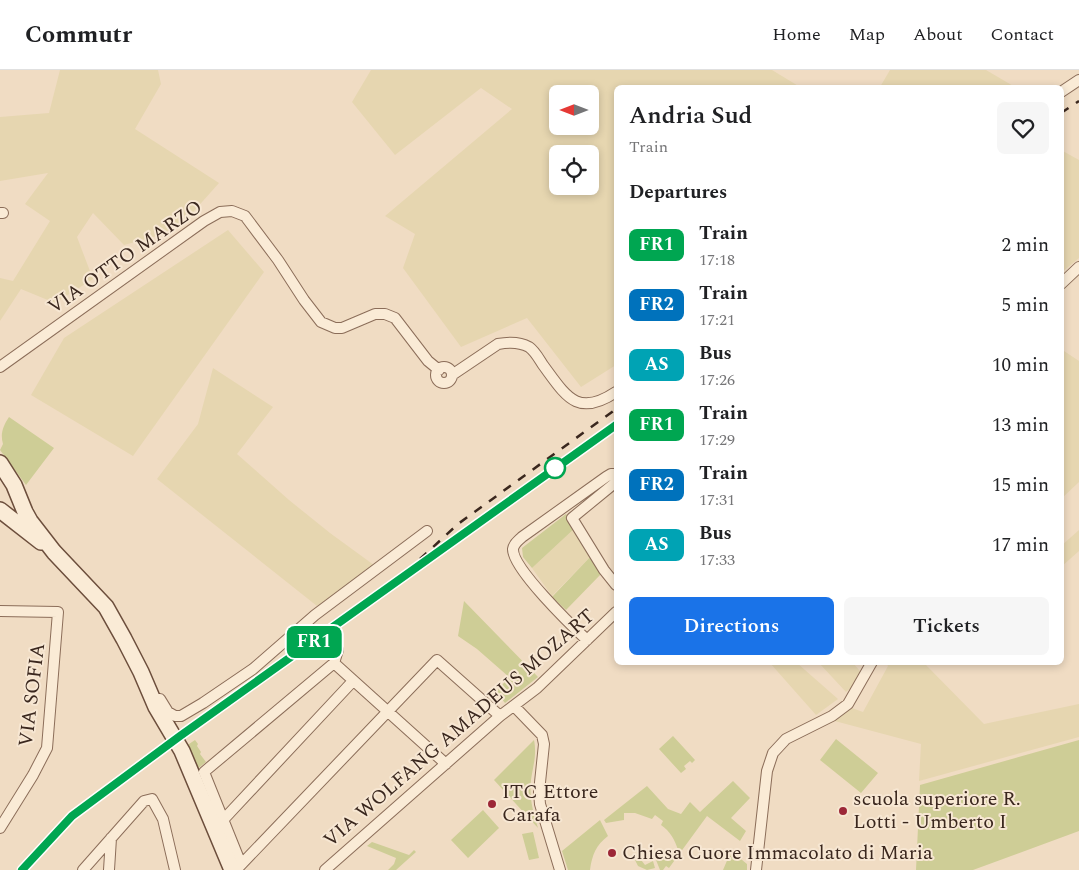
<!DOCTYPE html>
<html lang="en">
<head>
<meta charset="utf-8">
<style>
  :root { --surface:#fff; --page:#f6f6f6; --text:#202124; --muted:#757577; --line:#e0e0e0; --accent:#1a73e8 }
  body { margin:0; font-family:Spectral,serif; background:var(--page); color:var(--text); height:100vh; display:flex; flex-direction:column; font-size:19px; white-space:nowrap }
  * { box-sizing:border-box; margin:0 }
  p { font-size:16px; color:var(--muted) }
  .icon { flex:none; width:28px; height:28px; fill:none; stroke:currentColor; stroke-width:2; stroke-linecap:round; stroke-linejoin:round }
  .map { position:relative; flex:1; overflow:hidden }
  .details { position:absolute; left:614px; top:15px; width:450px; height:580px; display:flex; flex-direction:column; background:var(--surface); border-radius:8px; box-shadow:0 2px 8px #0003 }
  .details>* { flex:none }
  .badge { padding:0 10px; border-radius:8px; font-size:18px; line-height:32px }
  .needle { width:32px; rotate:270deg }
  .tools { position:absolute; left:549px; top:15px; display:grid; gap:10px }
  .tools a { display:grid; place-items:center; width:50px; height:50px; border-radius:8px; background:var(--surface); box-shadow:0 2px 8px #0003; font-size:25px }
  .map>.badge { position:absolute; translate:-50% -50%; box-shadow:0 0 0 2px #fff }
  h2 { padding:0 15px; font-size:19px; line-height:45px }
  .round { display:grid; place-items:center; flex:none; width:52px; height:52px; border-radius:8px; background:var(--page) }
  .summary { display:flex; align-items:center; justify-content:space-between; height:85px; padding:0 15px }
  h1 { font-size:24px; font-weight:600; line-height:38px }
  .cta { display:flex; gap:10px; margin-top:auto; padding:10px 15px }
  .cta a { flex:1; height:58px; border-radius:8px; background:var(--accent); color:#fff; font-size:20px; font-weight:600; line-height:58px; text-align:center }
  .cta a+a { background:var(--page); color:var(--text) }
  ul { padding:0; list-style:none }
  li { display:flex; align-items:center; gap:15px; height:60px; padding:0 15px }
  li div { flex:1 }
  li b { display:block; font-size:19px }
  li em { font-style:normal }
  li .badge { min-width:55px; font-weight:700; text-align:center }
  header { display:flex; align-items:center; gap:30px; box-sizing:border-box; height:70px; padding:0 25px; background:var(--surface); border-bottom:1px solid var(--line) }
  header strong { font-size:24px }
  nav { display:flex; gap:28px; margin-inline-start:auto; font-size:18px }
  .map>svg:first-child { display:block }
</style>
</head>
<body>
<header>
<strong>Commutr</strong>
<nav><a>Home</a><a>Map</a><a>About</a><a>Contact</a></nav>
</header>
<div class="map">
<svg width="1079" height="800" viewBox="0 0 1079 800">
  <rect width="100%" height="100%" fill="#f0dcc3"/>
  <path fill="#e6d6b0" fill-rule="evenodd" d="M60 0H158L161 14 135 59 219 113 194 141 164 164 124 175 93 143 77 167 93 209 55 233 21 219 0 251V208L13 211 50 151 25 134 48 103 0 111V47L49 43Z
    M371 0H772L800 17 616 18V295L581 317 527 248 461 277 403 198 415 164 385 146 512 39 481 18 395 85 352 32ZM558 24H590V56H558ZM558 84H590V116H558Z
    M890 0H986L1015 17H880Z
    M1061 80 1079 90V188L1061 203Z
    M228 160 264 202 133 386 31 325 64 268Z
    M1061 279 1079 291V412L1061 429Z
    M213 298 273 337 237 384 289 430 330 463 378 498 317 536 157 409 198 354Z
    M575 458 591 486 552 526 532 498Z
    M1079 460V481L1061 497V476Z
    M770 593H797L838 629 816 645Z
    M819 593H853L860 601 853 616 846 622Z
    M886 593H924L984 654 1079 634V667L919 711 921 674 831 650 852 638 863 642 888 596Z"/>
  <path fill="#cecd96" d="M9 347 54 378 26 415 0 380 3 374C0 364 3 356 9 347Z
    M566 444 575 458 532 498 523 487 522 478Z
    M592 485 601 504 566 540 552 527Z
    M464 531 538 607 505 633 496 622 509 607 477 579 458 566Z
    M673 666 695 690 692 693 690 691 684 696 686 699 681 703 659 679Z
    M836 669 878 703 861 723 820 690Z
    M195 670 198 674 197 676 201 682 200 684 206 692 196 700 186 676Z
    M534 670C537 685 533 696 531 710 529 727 533 742 538 758L494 710Z
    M1079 670V761L973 800H916L920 715Z
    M733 711 750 728 731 748 746 761 740 771 707 746 669 798 666 796 663 800H660L656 790 678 780C675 770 670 761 661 755L663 751 655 745 652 749 635 743H624V750L606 753 604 750 647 716 668 739 681 744 690 732 700 742Z
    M483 740 499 758 468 788 451 770Z
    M600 750 608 766C596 775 592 785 590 800H568L562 781Z
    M533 762 539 788 529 790 522 764Z
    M372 772 409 785 414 780 416 782 396 800H388L394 794 396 788 367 776Z
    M736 785 747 794V800H723L729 786Z
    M638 786 645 795 653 791 655 798 647 800 638 796 635 790Z"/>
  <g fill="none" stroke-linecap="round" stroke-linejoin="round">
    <g stroke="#8b6d59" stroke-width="12">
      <path id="street" d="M1061 22 1079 10
        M0 143H3
        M1061 214 1079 197
        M0 297 204 151 220 142 232 141 245 146 278 190 304 230 321 252 335 258H342L375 244H385L395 248 428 291 439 300
        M436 305a8 8 0 1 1 16 0a8 8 0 1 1-16 0Z
        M452 305 498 274C508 272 520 272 529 277 535 281 539 289 543 295 566 326 577 348 616 322
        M616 412 572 448 604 500 616 515
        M0 541 58 542 47 678 33 705 0 758
        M587 570C572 556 512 498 513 479 514 473 518 471 522 467L606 407 611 404H616
        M334 593 446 694
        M152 629H160L168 642 175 646H181L203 633 253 599 315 545 427 461
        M514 636 542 665 544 674 539 722 540 734 560 800
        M220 752 224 749 353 611
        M241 794 204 702 334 593 338 580 331 566
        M83 800 144 731 152 729 163 749 175 800
        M109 800 111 768
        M236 800 437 590 500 646
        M325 800 500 646 537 618 616 542
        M756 800 767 701 773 683 786 669 832 646 848 634 872 592"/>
    </g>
    <g stroke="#6c4e3c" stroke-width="18">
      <path id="secondary" d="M0 393 14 415 25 442 30 451 54 482 106 537 124 569 141 602 156 637 182 681 232 800
        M0 440 41 472"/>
    </g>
    <use href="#street" stroke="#faebd6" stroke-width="10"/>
    <use href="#secondary" stroke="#faebd6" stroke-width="15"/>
    <path stroke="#3a271e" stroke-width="2.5" stroke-dasharray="9 9" stroke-linecap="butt" d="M1061 43 1079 31
      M420 489 458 454 616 339
      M162 679 616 355
      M22 800 72 746 155 685"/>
  </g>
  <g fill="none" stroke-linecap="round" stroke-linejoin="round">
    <g stroke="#fff" stroke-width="11">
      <path id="line" d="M22 800 72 746 180 666 616 355"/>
    </g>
    <use href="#line" stroke="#00a651" stroke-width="8"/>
  </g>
  <circle fill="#fff" stroke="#00a651" stroke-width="2.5" cx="555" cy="398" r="10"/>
  <g fill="#9c2737" stroke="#f7e7d3" stroke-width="2">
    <circle cx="492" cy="734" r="5"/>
    <circle cx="843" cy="741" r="5"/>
    <circle cx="612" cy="783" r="5"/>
  </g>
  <g text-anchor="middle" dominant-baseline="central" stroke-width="4" stroke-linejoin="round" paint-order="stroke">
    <g font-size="20" fill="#3a271e" stroke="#f7e7d3">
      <text transform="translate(125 187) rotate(-35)">VIA OTTO MARZO</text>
      <text transform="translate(32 625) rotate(-83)">VIA SOFIA</text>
      <text transform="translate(459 658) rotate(-41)">VIA WOLFANG AMADEUS MOZART</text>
    </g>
    <g font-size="20" fill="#3a271e" stroke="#f7e7d3" text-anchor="start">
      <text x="502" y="722">ITC Ettore<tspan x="502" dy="23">Carafa</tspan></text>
      <text x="853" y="729">scuola superiore R.<tspan x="853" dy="23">Lotti - Umberto I</tspan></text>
      <text x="622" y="783">Chiesa Cuore Immacolato di Maria</text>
    </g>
  </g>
</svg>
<div class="tools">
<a><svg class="needle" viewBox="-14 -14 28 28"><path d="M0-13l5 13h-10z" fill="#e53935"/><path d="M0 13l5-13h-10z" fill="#757577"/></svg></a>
<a><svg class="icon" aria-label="locate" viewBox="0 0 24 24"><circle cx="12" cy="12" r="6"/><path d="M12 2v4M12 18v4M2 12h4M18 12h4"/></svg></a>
</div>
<b class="badge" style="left:314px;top:572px;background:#00a651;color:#fff">FR1</b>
<section class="details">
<div class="summary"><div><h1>Andria Sud</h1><p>Train</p></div><a class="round"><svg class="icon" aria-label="heart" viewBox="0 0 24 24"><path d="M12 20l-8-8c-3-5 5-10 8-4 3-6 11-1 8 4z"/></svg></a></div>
<h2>Departures</h2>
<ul>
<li><span class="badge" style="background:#00a651;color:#fff">FR1</span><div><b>Train</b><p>17:18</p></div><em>2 min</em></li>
<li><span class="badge" style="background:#0072bc;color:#fff">FR2</span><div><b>Train</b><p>17:21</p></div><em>5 min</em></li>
<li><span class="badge" style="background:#00a3b4;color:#fff">AS</span><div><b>Bus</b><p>17:26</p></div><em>10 min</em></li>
<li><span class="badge" style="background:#00a651;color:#fff">FR1</span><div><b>Train</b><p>17:29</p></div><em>13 min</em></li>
<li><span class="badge" style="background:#0072bc;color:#fff">FR2</span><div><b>Train</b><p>17:31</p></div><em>15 min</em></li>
<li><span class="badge" style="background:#00a3b4;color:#fff">AS</span><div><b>Bus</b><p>17:33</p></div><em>17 min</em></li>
</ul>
<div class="cta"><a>Directions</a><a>Tickets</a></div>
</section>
</div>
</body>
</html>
